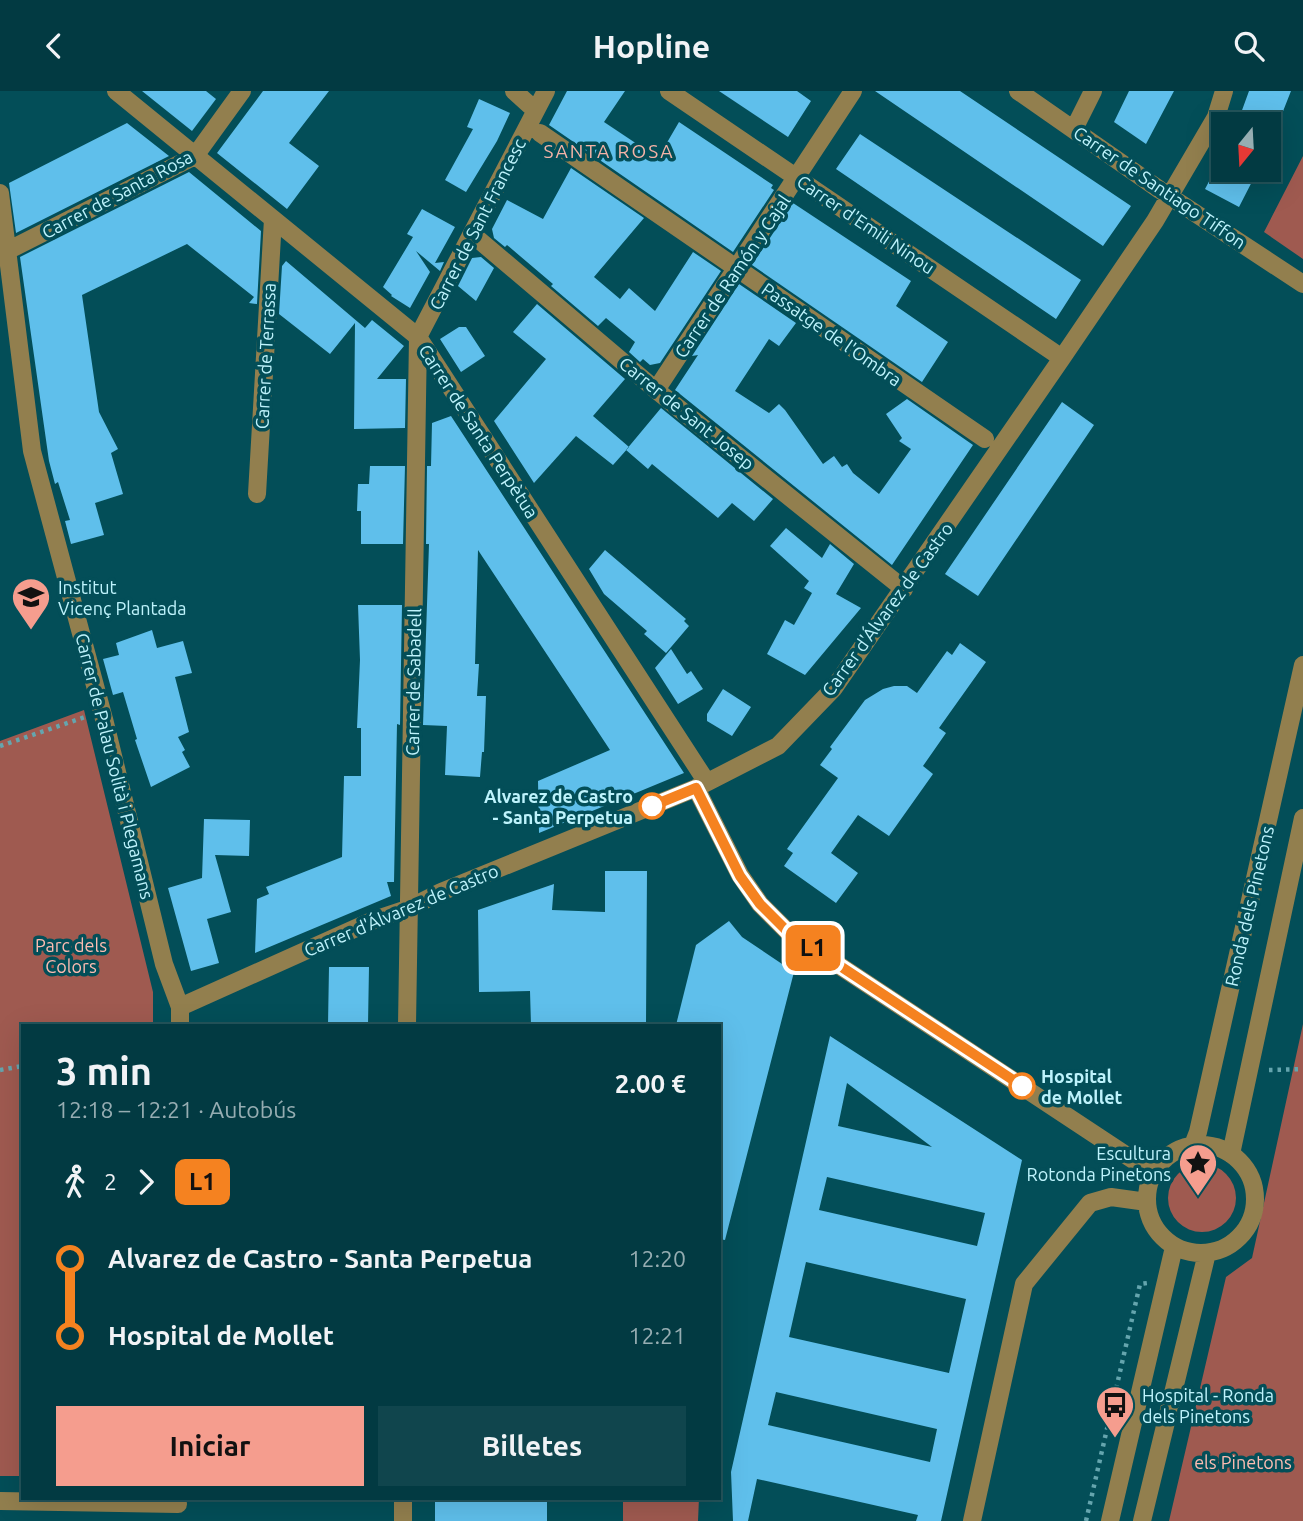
<!DOCTYPE html>
<html lang="es">
<head>
<meta charset="utf-8">
<style>
  :root { --surface:#023a42; --page:#10454d; --text:#f1f3f6; --muted:#96adb2; --line:#23545b; --accent:#f59d8e }
  body { margin:0; font-family:Ubuntu,sans-serif; background:var(--page); color:var(--text); height:100vh; display:flex; flex-direction:column; font-size:26px; white-space:nowrap }
  * { box-sizing:border-box; margin:0 }
  p { font-size:23px; color:var(--muted) }
  .icon { flex:none; width:38px; height:38px; fill:none; stroke:currentColor; stroke-width:2; stroke-linecap:round; stroke-linejoin:round }
  .map { position:relative; flex:1; overflow:hidden }
  .sheet { position:absolute; left:21px; top:933px; width:700px; height:476px; display:flex; flex-direction:column; background:var(--surface); border-radius:0px; box-shadow:0 7px 28px #0002,0 0 0 2px var(--line) }
  .sheet>* { flex:none }
  .badge { padding:0 14px; border-radius:10px; font-size:24px; line-height:46px }
  .needle { width:46px; rotate:198deg }
  .fabs { position:absolute; left:1211px; top:21px; display:grid; gap:14px }
  .fabs a { display:grid; place-items:center; width:70px; height:70px; border-radius:0px; background:var(--surface); box-shadow:0 7px 28px #0002,0 0 0 2px var(--line); font-size:35px }
  .map>.badge { position:absolute; translate:-50% -50%; box-shadow:0 0 0 4px #fff }
  .legs { display:flex; align-items:center; gap:10px; height:77px; padding:0 35px; font-size:23px }
  .legs p { margin-inline-start:auto }
  .overview { display:flex; align-items:center; justify-content:space-between; height:119px; padding:0 35px }
  h1 { font-size:38px; font-weight:600; line-height:52px }
  .button { display:flex; gap:14px; margin-top:auto; padding:14px 35px }
  .button a { flex:1; height:80px; border-radius:0px; background:var(--accent); color:#111; font-size:28px; font-weight:600; line-height:80px; text-align:center }
  .button a+a { background:var(--page); color:var(--text) }
  ul { padding:0 35px; list-style:none }
  li { display:flex; align-items:center; gap:24px; height:77px; font-size:26px }
  li i { display:grid; place-items:center; width:10px; height:100%; margin:0 9px; background:currentColor }
  li i::after { content:''; width:18px; height:18px; margin:-9px; border:5px solid; border-radius:50%; background:var(--surface) }
  li p { margin-inline-start:auto }
  li:first-child i { background:linear-gradient(#0000 50%,currentColor 0) }
  li:last-child i { background:linear-gradient(currentColor 50%,#0000 0) }
  header { display:flex; justify-content:space-between; align-items:center; height:91px; padding:0 35px; background:var(--surface); font-size:32px; font-weight:600 }
  .map>svg:first-child { display:block }
</style>
</head>
<body>
<header><svg class="icon" aria-label="back" viewBox="0 0 24 24"><path d="M15 5l-7 7 7 7"/></svg>Hopline<svg class="icon" aria-label="search" viewBox="0 0 24 24"><circle cx="10" cy="10" r="6"/><path d="M15 15l6 6"/></svg></header>
<div class="map">
<svg width="1303" height="1430" viewBox="0 0 1303 1430">
  <rect width="100%" height="100%" fill="#034e58"/>
  <path fill="#9f5a50" d="M1303 65V168L1264 141Z
    M84 619 153 901V934H23V1385H0V650Z
    M1303 933V1430H1169L1226 1186 1252 1167Z
    M1168 1107a34 34 0 1 1 68 0a34 34 0 1 1-68 0Z
    M623 1407H699L698 1430H623Z"/>
  <path fill="#5fbfeb" fill-rule="evenodd" d="M142 0H206L216 8 192 40Z
    M263 0H329L289 52 319 75 287 118 217 62Z
    M567 0H625L604 31 658 67 679 31 773 94 771 97 774 99 733 161 549 34Z
    M719 0H797L811 10 788 46Z
    M875 0H960L1131 115 1103 155Z
    M1129 0H1174L1146 53 1114 31Z
    M1249 0H1291L1278 33H1237Z
    M479 8 510 22 497 50 466 101 445 89 473 38 467 36Z
    M127 32 169 65 16 142 9 92Z
    M860 43 1081 189 1056 228 836 78Z
    M571 77 644 127 594 186 620 208 629 197 655 220 693 161 721 180 660 272 650 274 643 268 640 271 629 261 635 251 606 227 598 235 551 195 553 193 507 154 505 156 494 147 492 138 507 109 543 128Z
    M1215 79H1258L1239 116 1205 98Z
    M189 81 261 140 257 213 249 212 254 206 187 153 82 204 99 321 118 358 111 362 123 403 95 412 104 444 71 453 65 430 70 429 58 391 55 393 49 370 20 166Z
    M793 112 911 190 896 215 948 251 922 291 752 174Z
    M422 118 455 136 435 172 444 171 440 180 416 160 430 181 410 217 391 205 392 204 383 196 413 146 407 143Z
    M481 166 494 177 476 210 458 195 472 167Z
    M286 170 365 237 372 229 404 255 377 288H406L405 337 354 338 355 232 330 263 279 223 282 175Z
    M739 193 796 232 779 255 769 248 735 300 769 322 779 313 785 319 823 373 834 365 842 376 847 373 853 382 879 403 911 358 899 350 902 347 886 323 907 308 973 354 892 474 675 299 698 264 692 265Z
    M537 213 625 288 593 325 629 356 613 374 576 345 534 392 494 330 546 268 513 241Z
    M459 236H466L485 265 461 281 440 248Z
    M1062 311 1094 334 978 505 945 483Z
    M661 317 773 408 754 430 732 412 718 427 652 373 648 378 626 359Z
    M451 325 521 432 684 682 539 742 538 690 610 659 478 459 475 573H479L477 605H486L484 661H482L480 686 445 684 447 635 423 634 429 453H426L427 375H431L432 332Z
    M370 375H405L403 453H361V420H357L358 393H369Z
    M786 437 822 467 830 453 854 473 836 503 861 517 805 584 767 563 785 529 794 534 812 502 804 497 809 490 770 455Z
    M605 459 686 528 684 530 689 535 666 562 644 543 647 540 604 503 589 478Z
    M358 514H402L400 634 397 633 394 791H387L391 805 255 862 257 808 269 803 266 796 342 766 344 685H361V637H357L360 569Z
    M152 539 157 557 183 550 192 582 175 586 189 641 178 646 185 659 182 661 190 676 151 696 135 649 137 648 123 601 113 604 103 568 119 564 116 552Z
    M960 552 986 571 939 637 946 642 923 675 933 683 889 745 858 724 831 762 858 782 836 812 784 775 793 762 787 758 838 687 820 674 832 658 830 656 865 609 883 598 894 595H907L917 602 947 560 952 564Z
    M671 558 687 583 691 580 703 598 678 613 655 577Z
    M723 598 751 616 732 645 707 630V623Z
    M204 728 250 729 249 765 215 764 231 821 207 828 219 872 191 880 168 797 202 787Z
    M605 780H647L646 934H531L530 900 479 901 478 819 554 793 552 819 605 821Z
    M729 830 742 846 794 881 725 1149 719 1148V934H676L696 854Z
    M329 876H369L368 934H328Z
    M830 945 1022 1069 941 1430H916L918 1424 757 1388 748 1430H733L731 1381ZM847 992 932 1056 838 1035ZM827 1086 985 1122 977 1155 819 1119ZM806 1171 966 1208 949 1282 789 1246ZM776 1301 937 1338 930 1371 768 1334Z
    M435 1407H547V1430H435Z"/>
  <g fill="none" stroke-linecap="round" stroke-linejoin="round">
    <path stroke="#65a5ae" stroke-width="4.5" stroke-dasharray="3.5 5" stroke-linecap="butt" d="M0 655 85 626
      M0 979 23 975
      M1269 979 1303 978
      M1086 1430 1140 1193 1148 1192"/>
    <path stroke="#927f4e" stroke-width="18" d="M116 0 418 246 706 690
      M514 0 535 19
      M669 0 1062 267
      M1018 0 1160 99 1303 193
      M1074 38 1093 0
      M540 42 985 348
      M0 102 32 360 104 628 164 873 180 916V934
      M472 143 656 299 904 498
      M7 160 195 65 242 0
      M656 299 853 0
      M257 403 273 128
      M696 697 740 784 760 813 787 840 1153 1082
      M180 916 374 829 407 818 441 801 696 697 778 655 834 597 1062 267 1155 130 1216 26 1224 0
      M407 934 418 246 546 0
      M1193 1054 1198 1041 1303 574
      M1147 1108a54 54 0 1 1 108 0a54 54 0 1 1-108 0Z
      M1231 1063 1303 727
      M0 1410 178 1413
      M403 1430V1407
      M972 1430 1024 1193 1090 1112 1111 1106 1147 1111
      M1110 1430 1174 1156
      M1142 1430 1207 1162"/>
  </g>
  <g fill="none" stroke-linecap="round" stroke-linejoin="round">
    <g stroke="#fff" stroke-width="16">
      <path id="line-1" d="M652 715 696 697 740 785 760 813 787 840 1022 995"/>
    </g>
    <use href="#line-1" stroke="#f58220" stroke-width="10"/>
  </g>
  <defs>
    <g id="school-pin" transform="scale(2.0125)"><path d="M0 17L-7.5 6A9.5 9.5 0 1 1 7.5 6Z" fill="#f59d8e" stroke="#034e58"/><path d="M0-5L7-2L0 1L-7-2ZM-4 1L0 2.5L4 1V4Q0 6-4 4Z" fill="#111"/></g>
    <g id="sight-pin" transform="scale(2.0125)"><path d="M0 17L-7.5 6A9.5 9.5 0 1 1 7.5 6Z" fill="#f59d8e" stroke="#034e58"/><path d="M0-6L1.8-2.2L6-1.7L2.9 1.2L3.7 5.4L0 3.3L-3.7 5.4L-2.9 1.2L-6-1.7L-1.8-2.2Z" fill="#111"/></g>
    <g id="bus-pin" transform="scale(2.0125)"><path d="M0 17L-7.5 6A9.5 9.5 0 1 1 7.5 6Z" fill="#f59d8e" stroke="#034e58"/><path d="M-5-6H5V4H4V6H2V4H-2V6H-4V4H-5ZM-3.5-4V0h7V-4ZM-3.5 1.2v1.5H-2V1.2ZM2 1.2v1.5H3.5V1.2Z" fill="#111"/></g>
  </defs>
  <g fill-rule="evenodd">
    <use href="#school-pin" x="31" y="506"/>
    <use href="#sight-pin" x="1198" y="1072"/>
    <use href="#bus-pin" x="1115" y="1314"/>
  </g>
  <g fill="#fff" stroke="#f58220" stroke-width="3.5">
    <circle cx="652" cy="715" r="12"/>
    <circle cx="1022" cy="995" r="12"/>
  </g>
  <g text-anchor="middle" dominant-baseline="central" stroke-width="7" stroke-linejoin="round" paint-order="stroke">
    <g font-size="18" fill="#bef3fc" stroke="#034e58">
      <text transform="translate(1160 96) rotate(34)">Carrer de Santiago Tiffon</text>
      <text transform="translate(117 103) rotate(-28)">Carrer de Santa Rosa</text>
      <text transform="translate(477 133) rotate(-63)">Carrer de Sant Francesc</text>
      <text transform="translate(866 133) rotate(34)">Carrer d'Emili Ninou</text>
      <text transform="translate(732 185) rotate(-56)">Carrer de Ramón y Cajal</text>
      <text transform="translate(832 243) rotate(35)">Passatge de l'Ombra</text>
      <text transform="translate(265 265) rotate(-87)">Carrer de Terrassa</text>
      <text transform="translate(687 322) rotate(39)">Carrer de Sant Josep</text>
      <text transform="translate(479 340) rotate(57)">Carrer de Santa Perpètua</text>
      <text transform="translate(887 518) rotate(-54)">Carrer d'Álvarez de Castro</text>
      <text transform="translate(413 591) rotate(-89)">Carrer de Sabadell</text>
      <text transform="translate(115 675) rotate(76)">Carrer de Palau Solità i Plegamans</text>
      <text transform="translate(1249 815) rotate(-77)">Ronda dels Pinetons</text>
      <text transform="translate(401 819) rotate(-23)">Carrer d'Álvarez de Castro</text>
    </g>
    <g font-size="18" fill="#bef3fc" stroke="#034e58" text-anchor="start">
      <text x="58" y="496">Institut<tspan x="58" dy="21">Vicenç Plantada</tspan></text>
      <text x="1171" y="1062" text-anchor="end">Escultura<tspan x="1171" dy="21">Rotonda Pinetons</tspan></text>
      <text x="1142" y="1304">Hospital - Ronda<tspan x="1142" dy="21">dels Pinetons</tspan></text>
    </g>
    <g font-size="18" font-weight="bold" fill="#bef3fc" stroke="#034e58" text-anchor="end">
      <text x="633" y="705">Alvarez de Castro<tspan x="633" dy="21">- Santa Perpetua</tspan></text>
      <text x="1041" y="985" text-anchor="start">Hospital<tspan x="1041" dy="21">de Mollet</tspan></text>
    </g>
    <g font-size="18" fill="#fcbcb1" stroke="#034e58">
      <text x="71" y="854">Parc dels<tspan x="71" dy="21">Colors</tspan></text>
      <text x="1243" y="1371">els Pinetons</text>
    </g>
    <g font-size="19" letter-spacing="2" fill="#f5b3a7" stroke="#034e58">
      <text x="609" y="60">SANTA ROSA</text>
    </g>
  </g>
</svg>
<div class="fabs">
<a><svg class="needle" viewBox="-14 -14 28 28"><path d="M0-13l5 13h-10z" fill="#e53935"/><path d="M0 13l5-13h-10z" fill="#96adb2"/></svg></a>
</div>
<b class="badge" style="left:813px;top:857px;background:#f58220;color:#111">L1</b>
<section class="sheet">
<div class="overview"><div><h1>3 min</h1><p>12:18 – 12:21 · Autobús</p></div><b>2.00 €</b></div>
<div class="legs"><svg class="icon" aria-label="walk" viewBox="0 0 24 24"><circle cx="13" cy="4" r="2"/><path d="M13 8l-2 6 4 7M11 14l-3 7M7 12l3-4h3l4 4"/></svg>2<svg class="icon" aria-label="forward" viewBox="0 0 24 24"><path d="M9 5l7 7-7 7"/></svg><b class="badge" style="background:#f58220;color:#111">L1</b></div>
<ul>
<li><i style="color:#f58220"></i><b>Alvarez de Castro - Santa Perpetua</b><p>12:20</p></li>
<li><i style="color:#f58220"></i><b>Hospital de Mollet</b><p>12:21</p></li>
</ul>
<div class="button"><a>Iniciar</a><a>Billetes</a></div>
</section>
</div>
</body>
</html>
